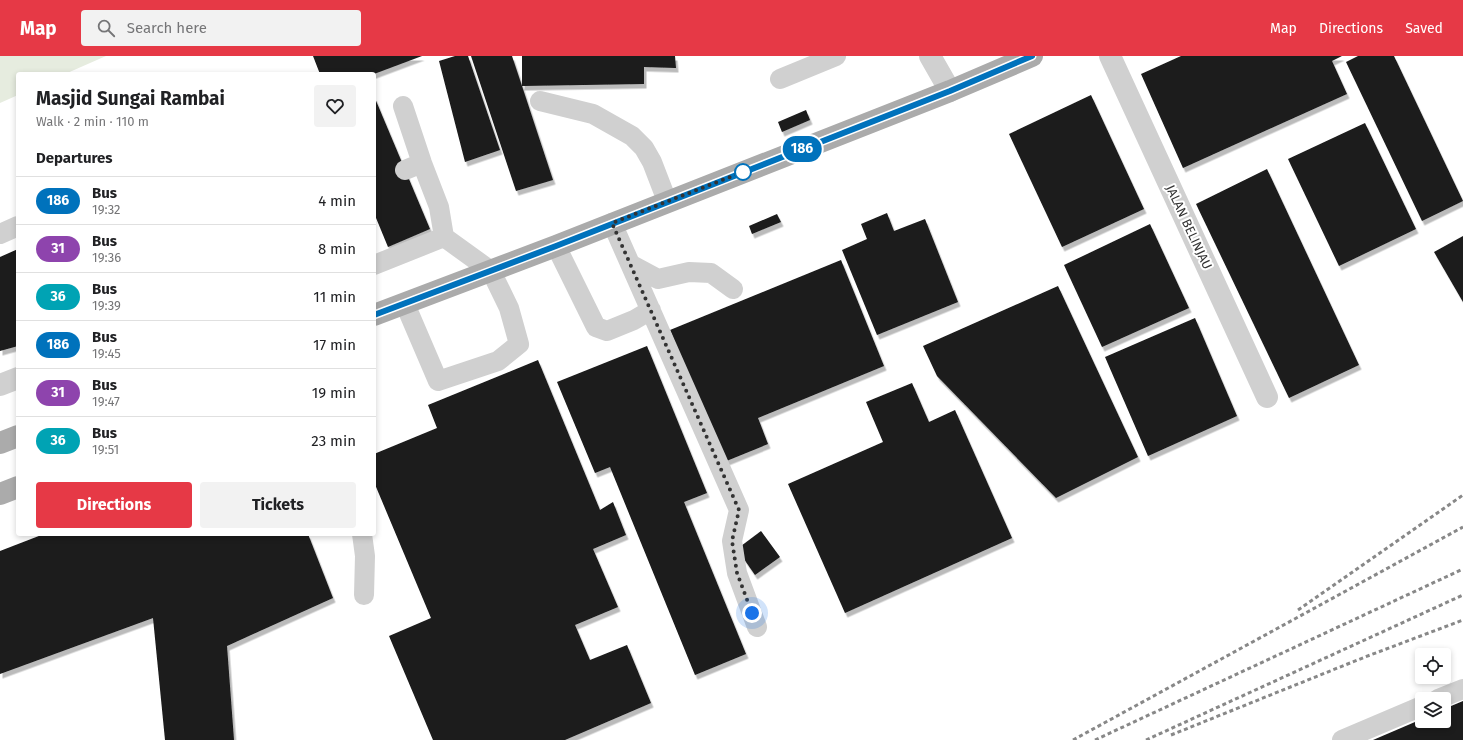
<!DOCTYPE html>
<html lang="en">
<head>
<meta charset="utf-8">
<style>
  :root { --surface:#fff; --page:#f2f2f2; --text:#202124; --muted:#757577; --line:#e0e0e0; --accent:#e63946 }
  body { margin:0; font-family:"Fira Sans",sans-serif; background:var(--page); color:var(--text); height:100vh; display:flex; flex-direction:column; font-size:15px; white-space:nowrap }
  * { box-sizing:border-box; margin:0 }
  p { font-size:13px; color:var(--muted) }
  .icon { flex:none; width:22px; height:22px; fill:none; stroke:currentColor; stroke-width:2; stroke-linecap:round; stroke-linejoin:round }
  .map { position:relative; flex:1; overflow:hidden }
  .drawer { position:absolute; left:16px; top:16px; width:360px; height:464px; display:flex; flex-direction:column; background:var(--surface); border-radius:4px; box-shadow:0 2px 6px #0003 }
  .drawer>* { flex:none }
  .badge { padding:0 8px; border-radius:13px; font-size:14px; line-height:26px }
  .fabs { position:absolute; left:1415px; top:592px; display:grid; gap:8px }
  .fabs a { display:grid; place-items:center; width:36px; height:36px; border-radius:4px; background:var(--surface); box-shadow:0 2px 6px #0003; font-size:20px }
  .you { position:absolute; width:20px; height:20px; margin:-10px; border:3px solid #fff; border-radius:50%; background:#1a73e8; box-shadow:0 0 0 6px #1a73e833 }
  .map>.badge { position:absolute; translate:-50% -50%; box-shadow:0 0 0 2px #fff }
  h2 { padding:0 20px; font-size:15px; line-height:36px }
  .round { display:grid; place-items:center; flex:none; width:42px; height:42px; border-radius:4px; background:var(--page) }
  .summary { display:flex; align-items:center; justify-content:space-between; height:68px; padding:0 20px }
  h1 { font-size:19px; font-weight:700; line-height:30px }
  .action { display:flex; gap:8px; margin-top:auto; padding:8px 20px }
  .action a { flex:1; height:46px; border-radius:4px; background:var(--accent); color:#fff; font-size:16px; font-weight:700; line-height:46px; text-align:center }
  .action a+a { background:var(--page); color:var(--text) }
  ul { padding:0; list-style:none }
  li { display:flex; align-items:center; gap:12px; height:48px; padding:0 20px; border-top:1px solid var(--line) }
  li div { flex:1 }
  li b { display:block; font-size:15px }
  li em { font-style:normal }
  li .badge { min-width:44px; font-weight:700; text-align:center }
  header { display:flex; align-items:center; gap:24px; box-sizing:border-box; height:56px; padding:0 20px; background:var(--accent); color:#fff }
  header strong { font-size:19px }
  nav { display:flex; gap:22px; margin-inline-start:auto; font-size:14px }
  .search { width:280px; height:36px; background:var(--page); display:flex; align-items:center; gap:10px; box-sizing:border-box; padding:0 14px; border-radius:4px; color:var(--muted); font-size:15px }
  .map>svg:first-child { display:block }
</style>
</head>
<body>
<header>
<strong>Map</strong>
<div class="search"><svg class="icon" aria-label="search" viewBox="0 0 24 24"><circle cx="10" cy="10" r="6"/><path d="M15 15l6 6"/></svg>Search here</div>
<nav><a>Map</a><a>Directions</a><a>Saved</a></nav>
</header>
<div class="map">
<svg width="1463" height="684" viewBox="0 0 1463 684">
  <defs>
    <filter id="shadow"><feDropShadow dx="2.5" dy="4.5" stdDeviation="0" flood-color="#0004"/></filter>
  </defs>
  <rect width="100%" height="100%" fill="#fff"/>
  <path fill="#e6ecdf" d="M0 0H106L65 18H18V39L0 47Z"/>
  <path fill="#1a1a1a" filter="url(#shadow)" d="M313 0H422L374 18H320Z
    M455 0H468L500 94 465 106 439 5Z
    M471 0H512L522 30V0H675L676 12 644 11V28L522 30 553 124 516 135Z
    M1181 0H1342L1332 5 1347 38 1183 112 1141 18Z
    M1358 0H1394L1463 145 1422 165 1346 6Z
    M1091 39 1144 153 1062 191 1009 78Z
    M374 40 430 173 388 191 374 157Z
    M806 54 810 64 782 76 778 66Z
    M1365 67 1416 173 1339 210 1288 103Z
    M1267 113 1359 309 1289 342 1196 148Z
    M887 157 894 175 925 163 958 246 877 279 842 194 867 183 861 168Z
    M777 158 781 166 752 178 749 170Z
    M1150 168 1189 252 1102 291 1064 209Z
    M1463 180V246L1434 196Z
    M18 193V290L0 295V201Z
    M841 204 884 310 758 362 768 388 724 406 670 274Z
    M1058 230 1138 401 1056 442 937 320 923 290Z
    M1195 262 1237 360 1148 400 1105 301Z
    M647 290 707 437 684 446 746 598 695 619 610 411 595 417 557 326Z
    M538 304 600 454 613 446 626 479 593 493 618 551 575 569 590 604 627 589 651 647 565 684H433L389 580 431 562 374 426V398L437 372 428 349Z
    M912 327 929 366 955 354 1012 482 845 557 788 428 883 386 866 346Z
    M761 475 780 501 755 519 737 493Z
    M44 478H308L333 542 227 590 234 684H165L153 562 0 618V495Z
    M1463 645V684H1373L1422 663V665H1444V653Z"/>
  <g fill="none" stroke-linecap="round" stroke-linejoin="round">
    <path stroke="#d0d0d0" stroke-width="20" d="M780 23 836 0
      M540 45 593 58 632 80 644 92 652 106 667 145
      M403 50 422 107 439 151 444 181
      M405 114 422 107
      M612 167 739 454 732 485 737 517 757 571
      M0 178 18 170
      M556 190 596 271 607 275 634 264 651 254
      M630 208 658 223 689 216 711 217 733 233
      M374 209 444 181 491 215 509 252 519 288 498 305 438 325 405 248
      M362 478 365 500 364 539
      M1438 643 1463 633
      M1342 684 1422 650"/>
    <path stroke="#d0d0d0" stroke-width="22" d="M930 0 950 35
      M1110 0 1267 341
      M0 329 18 322"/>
    <path stroke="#ababab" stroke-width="22" d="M374 259 556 190 950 35 1032 0
      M0 387 18 380
      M0 438 18 431"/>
    <path stroke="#888" stroke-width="3" stroke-dasharray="4 3" stroke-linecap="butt" d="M1298 554 1463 439
      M1171 679 1365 601 1463 564
      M1073 684 1463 471
      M1095 684 1463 513
      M1146 684 1463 539"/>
  </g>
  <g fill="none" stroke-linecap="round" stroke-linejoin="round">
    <g stroke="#fff" stroke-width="9">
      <path id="line" d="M374 259 556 190 950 35 1032 0"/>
    </g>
    <use href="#line" stroke="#0072bc" stroke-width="6"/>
    <path stroke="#333" stroke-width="4" stroke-dasharray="0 7.2" d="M743 116 612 167 739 454 732 485 737 517 752 557"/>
  </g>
  <circle fill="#fff" stroke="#0072bc" stroke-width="2" cx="743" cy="116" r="8"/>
  <g text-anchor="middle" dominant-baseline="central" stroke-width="4" stroke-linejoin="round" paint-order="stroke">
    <g font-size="13" fill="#333" stroke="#fff">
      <text transform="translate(1189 171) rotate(65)">JALAN BELINJAU</text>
    </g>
  </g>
</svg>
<div class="fabs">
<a><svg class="icon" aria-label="locate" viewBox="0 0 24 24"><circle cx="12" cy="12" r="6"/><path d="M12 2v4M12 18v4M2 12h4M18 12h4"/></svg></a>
<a><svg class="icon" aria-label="layers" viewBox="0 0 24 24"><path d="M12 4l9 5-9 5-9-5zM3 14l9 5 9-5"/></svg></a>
</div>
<div class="you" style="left:752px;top:557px"></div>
<b class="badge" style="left:802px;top:93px;background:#0072bc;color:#fff">186</b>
<section class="drawer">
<div class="summary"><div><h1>Masjid Sungai Rambai</h1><p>Walk · 2 min · 110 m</p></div><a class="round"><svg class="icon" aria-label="heart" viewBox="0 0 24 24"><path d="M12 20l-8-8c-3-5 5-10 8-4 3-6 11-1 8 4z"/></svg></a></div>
<h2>Departures</h2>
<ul>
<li><span class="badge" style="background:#0072bc;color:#fff">186</span><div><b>Bus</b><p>19:32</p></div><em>4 min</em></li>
<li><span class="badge" style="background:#8e44ad;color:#fff">31</span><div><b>Bus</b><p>19:36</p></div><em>8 min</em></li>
<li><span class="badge" style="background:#00a3b4;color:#fff">36</span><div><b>Bus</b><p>19:39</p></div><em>11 min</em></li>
<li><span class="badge" style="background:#0072bc;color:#fff">186</span><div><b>Bus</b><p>19:45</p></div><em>17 min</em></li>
<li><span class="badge" style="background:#8e44ad;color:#fff">31</span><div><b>Bus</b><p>19:47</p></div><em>19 min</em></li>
<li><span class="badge" style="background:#00a3b4;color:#fff">36</span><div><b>Bus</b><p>19:51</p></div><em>23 min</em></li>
</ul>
<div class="action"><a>Directions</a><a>Tickets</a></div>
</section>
</div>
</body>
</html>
